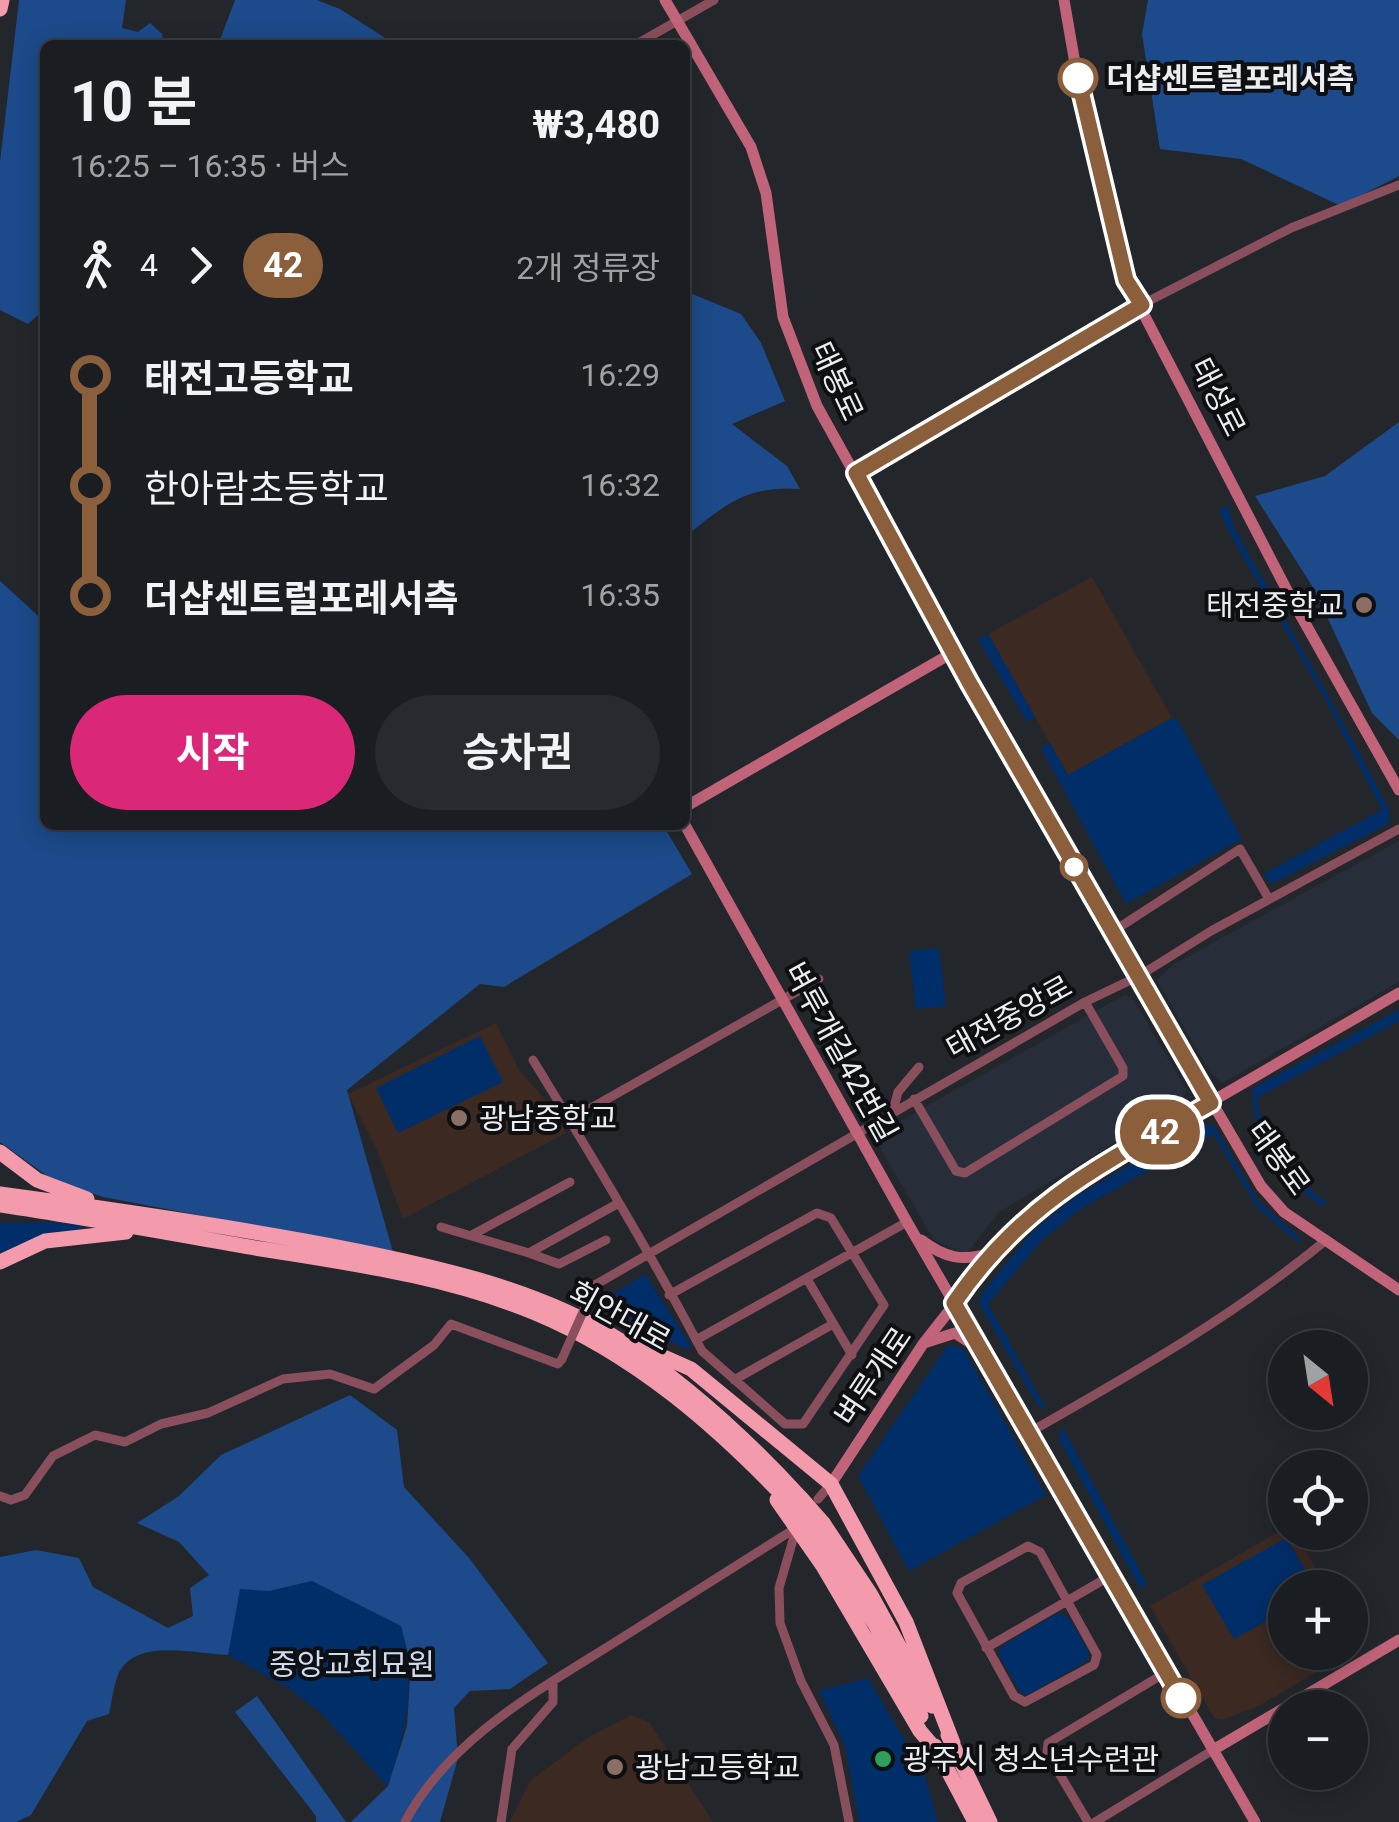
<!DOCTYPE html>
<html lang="ko">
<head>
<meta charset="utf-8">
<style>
  :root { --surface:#1a1d21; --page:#272a2e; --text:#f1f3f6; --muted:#9fa2a5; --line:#383b3f; --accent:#db2777 }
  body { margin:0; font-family:Roboto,"Noto Sans KR",sans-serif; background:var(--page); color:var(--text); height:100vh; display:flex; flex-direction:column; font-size:38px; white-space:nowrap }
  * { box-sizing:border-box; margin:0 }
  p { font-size:32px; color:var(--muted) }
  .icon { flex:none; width:55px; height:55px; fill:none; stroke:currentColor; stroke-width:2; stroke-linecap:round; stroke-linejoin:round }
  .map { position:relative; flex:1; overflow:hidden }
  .side { position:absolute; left:40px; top:40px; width:650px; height:790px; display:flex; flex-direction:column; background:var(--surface); border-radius:15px; box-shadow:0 5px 25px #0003,0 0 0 2px var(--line) }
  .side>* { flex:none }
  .badge { padding:0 20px; border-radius:32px; font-size:35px; line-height:65px }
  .needle { width:65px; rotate:150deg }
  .buttons { position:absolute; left:1268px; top:1330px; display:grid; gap:20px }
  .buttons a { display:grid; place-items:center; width:100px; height:100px; border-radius:50%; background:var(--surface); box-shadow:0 5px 25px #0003,0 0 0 2px var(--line); font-size:50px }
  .map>.badge { position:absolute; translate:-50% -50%; box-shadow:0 0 0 5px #fff }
  .legs { display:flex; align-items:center; gap:15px; height:110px; padding:0 30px; font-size:32px }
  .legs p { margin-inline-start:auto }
  .head { display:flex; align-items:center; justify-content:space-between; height:170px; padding:0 30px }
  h1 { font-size:55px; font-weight:700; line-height:75px }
  .button { display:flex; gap:20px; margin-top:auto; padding:20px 30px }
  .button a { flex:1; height:115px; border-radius:60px; background:var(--accent); color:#fff; font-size:40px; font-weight:700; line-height:115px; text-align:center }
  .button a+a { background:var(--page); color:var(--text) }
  ul { padding:0 30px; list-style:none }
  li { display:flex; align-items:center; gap:35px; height:110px; font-size:38px }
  li i { display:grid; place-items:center; width:15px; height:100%; margin:0 12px; background:currentColor }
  li i::after { content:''; width:25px; height:25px; margin:-12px; border:8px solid; border-radius:50%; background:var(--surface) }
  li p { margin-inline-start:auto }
  li:first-child i { background:linear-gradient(#0000 50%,currentColor 0) }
  li:last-child i { background:linear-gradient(currentColor 50%,#0000 0) }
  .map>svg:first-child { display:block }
</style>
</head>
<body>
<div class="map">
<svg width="1399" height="1822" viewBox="0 0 1399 1822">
  <rect width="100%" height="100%" fill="#23272c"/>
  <path fill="#272e39" d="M1399 841V982L1222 1083 1209 1071 1157 980 1174 964Z
    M1126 994 1134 1001 1186 1089 1182 1103 999 1212 966 1254 934 1240 881 1150 879 1133Z"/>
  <path fill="#3b2922" d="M1092 577 1172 718 1068 775 988 634Z
    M496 1023 519 1070 549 1104 566 1133 403 1219 377 1150 348 1094Z
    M1285 1528V1532L1295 1533 1327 1587 1285 1588V1652H1350V1628L1361 1646 1259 1706 1222 1720 1214 1718 1150 1606Z
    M631 1715 649 1722 713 1822H510L530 1781 587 1738Z"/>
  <path fill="#002e69" d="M1228 505 1234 527C1286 623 1341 715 1390 812L1388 824 1272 884 1263 874 1382 810 1325 699 1230 534 1219 510Z
    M988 634 1035 717 1027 722 978 639Z
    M1172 718 1178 721 1242 839 1126 904 1041 748 1050 743 1068 775Z
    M939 948 946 1006 916 1009 909 951Z
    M1399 1010V1021L1258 1097C1254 1129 1299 1184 1326 1202L1323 1207C1285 1179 1249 1136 1253 1088Z
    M480 1036 503 1082 398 1133 376 1088Z
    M1201 1124 1214 1126 1259 1202 1299 1237 1300 1244 1257 1207 1213 1134 1082 1208 1042 1240 988 1304 1046 1409 1039 1407 979 1304 982 1293 1032 1232 1075 1197Z
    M53 1222 86 1226 0 1256V1223Z
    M645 1274 691 1346 685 1349 598 1304Z
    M948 1345 963 1348 1046 1495 909 1571 858 1476Z
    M1062 1426 1147 1584 1140 1588 1059 1439Z
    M1286 1538 1316 1587 1285 1588V1611L1234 1639 1202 1585Z
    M312 1581 401 1626C417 1687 406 1728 388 1787L321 1713 290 1689 228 1655 239 1588 269 1591Z
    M1058 1613 1068 1617 1089 1652 1087 1661 1028 1695 1021 1693 999 1655 1000 1647Z
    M868 1678 924 1773 938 1822H859L845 1746 819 1691Z"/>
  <path fill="#1c4a8a" d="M19 0H126L122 28 138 32 150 23 162 34 164 45H45V309L28 324 0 310V162Z
    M235 0H317L340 9 396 45H218Z
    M1148 0H1399V176L1341 206 1241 159 1160 149 1142 34Z
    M685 291 741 314 761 343 785 401 732 424 787 466 800 489C748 485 724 505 685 537Z
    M1399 422V740L1372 713 1314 589 1255 496 1325 476Z
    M0 581 45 622V825H663L692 874 504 987 480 984 347 1090 393 1252 103 1197 54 1181 0 1142Z
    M350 1395 397 1430 404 1487 469 1558 548 1663 510 1689 470 1691 454 1708 458 1758 440 1822H351L388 1786 407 1726 411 1665 401 1626 312 1581 269 1591 240 1589 228 1655C195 1654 134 1637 118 1675 113 1687 112 1702 109 1714L87 1721 31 1815 16 1822H0V1557L36 1550 79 1558 93 1587 168 1628 193 1616 190 1588 209 1575 179 1542 137 1523 179 1496 221 1455Z
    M257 1696 346 1822H316V1816L235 1712Z"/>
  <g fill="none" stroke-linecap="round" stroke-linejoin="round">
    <path stroke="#8a4f5c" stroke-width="9" d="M635 45 714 0
      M1141 305 1291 228 1399 185
      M1112 932 1240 849 1269 899
      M533 1060C591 1155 650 1252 702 1351L785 1424H803L884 1305 831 1218 817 1213 669 1295
      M914 1099 956 1171 965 1173 1123 1076V1068L1085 1002
      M893 1111 898 1092 919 1067
      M570 1120 819 979
      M441 1227 529 1253 617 1204
      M472 1235 570 1182
      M529 1253 559 1264 606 1240
      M807 1279 852 1355
      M595 1285 1085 1002 1139 976 1211 931 1399 829
      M696 1340 907 1222
      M734 1380 833 1324
      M1030 1432C1135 1372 1232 1317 1325 1241
      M0 1496 11 1500 25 1495 53 1456 95 1435 125 1442 161 1424 208 1413 283 1379 330 1374 374 1389 434 1345 451 1324 558 1364 562 1359
      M818 1499 831 1484
      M797 1526 779 1588 780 1623 801 1681 834 1745 849 1822
      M1028 1546 1040 1552 1097 1655 1094 1665 1025 1702 1014 1696 957 1593 961 1583Z
      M986 1648 1110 1576
      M405 1822C450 1737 541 1689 620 1639 679 1602 737 1565 796 1528
      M501 1822 512 1749 553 1702V1682
      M1088 1822 1047 1753 1048 1743 1165 1673
      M1095 1822 1213 1750"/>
    <path stroke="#c1647a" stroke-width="11" d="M665 0 751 147 766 193 783 317 817 406 1053 831 1261 1186 1284 1212 1399 1290
      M1064 0 1084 115 1126 280 1292 600 1399 790
      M856 473 1141 305
      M685 807 952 653
      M685 825 907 1222 1255 1822
      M921 1240C945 1258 962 1262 991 1253
      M927 1342 955 1333 977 1347
      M831 1484 923 1344 1016 1226 1083 1176 1399 993
      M1213 1750 1399 1640"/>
    <path stroke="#f39bad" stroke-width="15" d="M0 9 2 0
      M0 1152 37 1180 87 1199
      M0 1194C118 1210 236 1227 353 1250 442 1268 539 1290 618 1339 687 1384 745 1437 801 1498
      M0 1205C87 1218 174 1234 261 1249 354 1264 445 1276 533 1312 635 1354 717 1426 792 1505
      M0 1262 45 1241 126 1232
      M628 1341 691 1369 831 1484 906 1622 953 1743
      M777 1500 823 1566 920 1731 937 1751
      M823 1523 871 1595 932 1706
      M814 1532 875 1624 921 1716
      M948 1735 990 1822
      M935 1746 975 1822"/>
    <path stroke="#8a4f5c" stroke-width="9" d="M562 1359 595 1285"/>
    <path stroke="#f39bad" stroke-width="15" d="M801 1498 823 1523
      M792 1505 814 1532"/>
  </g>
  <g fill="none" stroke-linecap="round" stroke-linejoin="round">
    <g stroke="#fff" stroke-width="22">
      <path id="line-1" d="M1078 78 1126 280 1142 305 856 473 969 682 1211 1103C1106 1162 1024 1200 954 1303L1181 1698"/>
    </g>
    <use href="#line-1" stroke="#8b5e3c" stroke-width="15"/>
  </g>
  <g fill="#fff" stroke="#8b5e3c" stroke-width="5">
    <circle cx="1078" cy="78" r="18"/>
    <circle cx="1074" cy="867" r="12"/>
    <circle cx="1181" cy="1698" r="18"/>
  </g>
  <g fill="#8d6e63" stroke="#0e0f12" stroke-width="4">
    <circle cx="1364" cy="605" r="10"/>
    <circle cx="459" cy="1118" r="10"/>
    <circle cx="615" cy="1767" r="10"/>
  </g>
  <circle fill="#2e9e5b" stroke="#0e0f12" stroke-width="4" cx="883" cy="1759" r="10"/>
  <g text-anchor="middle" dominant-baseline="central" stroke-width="8" stroke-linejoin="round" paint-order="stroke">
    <g font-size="30" font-weight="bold" fill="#ebedf1" stroke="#0e0f12" text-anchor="start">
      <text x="1106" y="78">더샵센트럴포레서측</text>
    </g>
    <g font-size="30" fill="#ebedf1" stroke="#0e0f12">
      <text transform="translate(837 381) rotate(65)">태봉로</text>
      <text transform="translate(1218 397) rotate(63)">태성로</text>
      <text transform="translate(1009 1017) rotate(-29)">태전중앙로</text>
      <text transform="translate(841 1052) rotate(61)">벼루개길42번길</text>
      <text transform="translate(1279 1158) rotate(54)">태봉로</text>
      <text transform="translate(620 1316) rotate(29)">회안대로</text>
      <text transform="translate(873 1376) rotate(-56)">벼루개로</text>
    </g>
    <g font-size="30" fill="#ebedf1" stroke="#0e0f12" text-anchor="start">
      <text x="1344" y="605" text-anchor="end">태전중학교</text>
      <text x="479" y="1118">광남중학교</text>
      <text x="903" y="1759">광주시 청소년수련관</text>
      <text x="635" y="1767">광남고등학교</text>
    </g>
    <g font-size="30" fill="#cfdcef" stroke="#0e0f12">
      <text x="352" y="1664">중앙교회묘원</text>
    </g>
  </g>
</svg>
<div class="buttons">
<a><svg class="needle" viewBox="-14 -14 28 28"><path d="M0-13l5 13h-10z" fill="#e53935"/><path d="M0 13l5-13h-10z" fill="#9fa2a5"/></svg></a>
<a><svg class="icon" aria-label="locate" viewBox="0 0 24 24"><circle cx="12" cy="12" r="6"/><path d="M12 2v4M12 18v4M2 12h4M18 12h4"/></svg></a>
<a>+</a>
<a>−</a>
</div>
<b class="badge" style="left:1160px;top:1132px;background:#8b5e3c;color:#fff">42</b>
<section class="side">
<div class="head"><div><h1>10 분</h1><p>16:25 – 16:35 · 버스</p></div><b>₩3,480</b></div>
<div class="legs"><svg class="icon" aria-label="walk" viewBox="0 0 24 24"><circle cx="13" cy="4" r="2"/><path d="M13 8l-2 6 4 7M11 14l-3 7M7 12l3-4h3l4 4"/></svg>4<svg class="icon" aria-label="forward" viewBox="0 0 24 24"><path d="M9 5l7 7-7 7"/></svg><b class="badge" style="background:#8b5e3c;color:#fff">42</b><p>2개 정류장</p></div>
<ul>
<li><i style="color:#8b5e3c"></i><b>태전고등학교</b><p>16:29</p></li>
<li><i style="color:#8b5e3c"></i><span>한아람초등학교</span><p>16:32</p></li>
<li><i style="color:#8b5e3c"></i><b>더샵센트럴포레서측</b><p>16:35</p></li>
</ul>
<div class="button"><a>시작</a><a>승차권</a></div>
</section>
</div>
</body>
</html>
